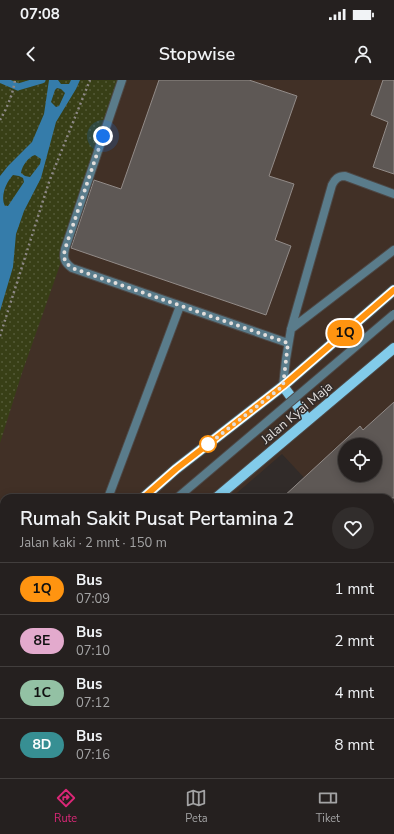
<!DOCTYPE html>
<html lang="id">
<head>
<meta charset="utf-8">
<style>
  :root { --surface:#25201f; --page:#312d2c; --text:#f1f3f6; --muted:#a3a3a4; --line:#423e3d; --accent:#db2777 }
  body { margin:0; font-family:"Nunito Sans",sans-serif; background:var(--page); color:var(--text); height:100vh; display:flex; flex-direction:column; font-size:15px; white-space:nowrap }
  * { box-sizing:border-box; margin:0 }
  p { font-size:13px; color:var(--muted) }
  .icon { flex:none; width:22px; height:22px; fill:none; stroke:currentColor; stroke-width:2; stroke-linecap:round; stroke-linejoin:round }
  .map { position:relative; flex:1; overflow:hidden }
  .details { position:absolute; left:0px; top:414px; width:394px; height:284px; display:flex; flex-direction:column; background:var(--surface); border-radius:12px 12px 0 0; box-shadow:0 2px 10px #0003,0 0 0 1px var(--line) }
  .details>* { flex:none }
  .badge { padding:0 8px; border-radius:13px; font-size:14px; line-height:26px }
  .buttons { position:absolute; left:338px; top:358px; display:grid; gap:8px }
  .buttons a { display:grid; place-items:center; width:44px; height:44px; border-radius:50%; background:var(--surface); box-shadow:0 2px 10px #0003,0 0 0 1px var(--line); font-size:20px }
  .you { position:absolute; width:20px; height:20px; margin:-10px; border:3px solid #fff; border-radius:50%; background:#1a73e8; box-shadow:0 0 0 6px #1a73e833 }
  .map>.badge { position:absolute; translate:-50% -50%; box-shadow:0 0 0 2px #fff }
  .round { display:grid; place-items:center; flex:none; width:42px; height:42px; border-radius:21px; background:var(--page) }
  .head { display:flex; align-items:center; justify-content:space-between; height:68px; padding:0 20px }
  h1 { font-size:19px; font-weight:600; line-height:30px }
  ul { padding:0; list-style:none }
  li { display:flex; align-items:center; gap:12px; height:52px; padding:0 20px; border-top:1px solid var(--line) }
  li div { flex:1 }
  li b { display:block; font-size:15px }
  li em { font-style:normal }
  li .badge { min-width:44px; font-weight:700; text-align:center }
  .status { display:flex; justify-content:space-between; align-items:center; height:28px; padding:0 20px; background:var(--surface); direction:ltr }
  .status svg { height:11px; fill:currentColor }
  header { display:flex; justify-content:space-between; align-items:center; height:52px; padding:0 20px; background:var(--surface); font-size:18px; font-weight:600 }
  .tabs { display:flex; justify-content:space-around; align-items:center; height:56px; border-top:1px solid var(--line); background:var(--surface); font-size:11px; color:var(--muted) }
  .tabs a { display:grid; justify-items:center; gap:2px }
  .tabs .current { color:var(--accent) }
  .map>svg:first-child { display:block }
</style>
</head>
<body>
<div class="status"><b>07:08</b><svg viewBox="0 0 49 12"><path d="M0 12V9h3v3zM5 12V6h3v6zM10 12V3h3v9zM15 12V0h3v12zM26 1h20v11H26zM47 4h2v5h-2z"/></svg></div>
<header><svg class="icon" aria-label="back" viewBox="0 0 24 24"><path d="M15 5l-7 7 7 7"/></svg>Stopwise<svg class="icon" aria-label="person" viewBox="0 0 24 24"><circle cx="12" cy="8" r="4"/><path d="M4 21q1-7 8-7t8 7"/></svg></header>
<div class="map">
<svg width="394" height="698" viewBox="0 0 394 698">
  <defs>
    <pattern id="grass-dots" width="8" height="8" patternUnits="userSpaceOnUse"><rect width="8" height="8" fill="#383f16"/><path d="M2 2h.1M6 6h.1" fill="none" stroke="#545a37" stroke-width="1.8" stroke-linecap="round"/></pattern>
  </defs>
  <rect width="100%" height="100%" fill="#312b29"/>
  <path fill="#413026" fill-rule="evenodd" d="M0 0H394V408L323 418 282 374 231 418H4V541H0ZM345 365H375V395H345Z"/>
  <path fill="url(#grass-dots)" d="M0 0H125L22 293 0 363Z"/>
  <path fill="#357caa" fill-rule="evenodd" d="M49 0H58L61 4H69L71 0H80L76 9 56 42 41 98 24 131 16 154 13 187 0 231V96L8 86 32 62 44 34ZM57 8 61 9 65 13 59 26 56 27 51 22 55 10ZM35 75 41 79 40 84 30 97 25 96 21 93C22 86 28 77 35 75ZM13 95 19 96 23 98 24 102 8 126H5C0 117 6 102 13 95Z"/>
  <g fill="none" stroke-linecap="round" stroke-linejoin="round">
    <path stroke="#357caa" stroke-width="7" d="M2 0 18 7 42 0"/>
  </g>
  <path fill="#5e5855" stroke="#928b88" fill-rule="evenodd" d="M159 0H249L297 16 269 96 294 104 275 160 291 166 266 235 71 168 94 100 121 109Z
    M383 0H394V94L373 87 388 42 371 35Z
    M394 322V418H282L360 346 363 350ZM345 365H375V395H345Z"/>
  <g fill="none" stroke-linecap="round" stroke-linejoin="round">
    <g stroke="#4d4846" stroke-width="10">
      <path id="lane" d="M122 0 65 169C63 178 64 182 72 188L288 263
        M291 249 394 170
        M283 306 286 279 291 249 332 105C335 99 338 96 345 96L394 114
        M108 418 180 226
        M0 505 4 504"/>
    </g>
    <g stroke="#4d4846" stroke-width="10">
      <path id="street" d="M390 567 394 563
        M390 681 394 689
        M286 698 288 694
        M393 698 394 697"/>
    </g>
    <g stroke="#4d4846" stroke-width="10">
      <path id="secondary" d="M0 694 4 681"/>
    </g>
    <g stroke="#4d4846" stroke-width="12">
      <path id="primary" d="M283 306 308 340
        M143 418 176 389 283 306 394 210
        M216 418 394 268
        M0 494H4
        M0 530H4
        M0 561 4 567"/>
    </g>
    <path stroke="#8d8886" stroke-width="2.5" stroke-dasharray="2 3" stroke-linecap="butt" d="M0 40C7 28 13 14 15 0
      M0 256 49 102 90 0"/>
    <use href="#lane" stroke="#5a7c8b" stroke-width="8"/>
    <use href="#street" stroke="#5a7c8b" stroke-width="8"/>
    <use href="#secondary" stroke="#71a8c0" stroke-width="8"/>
    <use href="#primary" stroke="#82cbea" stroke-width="10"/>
    <g stroke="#4d4846" stroke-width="10" stroke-linecap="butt">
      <path id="lane-bridge" d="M177 418 394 234"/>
    </g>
    <use href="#lane-bridge" stroke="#5a7c8b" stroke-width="8"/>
  </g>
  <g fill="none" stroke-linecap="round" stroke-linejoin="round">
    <g stroke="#fff" stroke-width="9">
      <path id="line" d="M143 418 176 389 283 306 394 210"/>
    </g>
    <use href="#line" stroke="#ff9410" stroke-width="6"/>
    <path stroke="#e2dedc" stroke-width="4" stroke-dasharray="0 7.2" d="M103 56 65 169C63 178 64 182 72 188L288 263 283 306 206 366 208 364"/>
  </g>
  <circle fill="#fff" stroke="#ff9410" stroke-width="2" cx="208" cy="364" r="8"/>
  <g text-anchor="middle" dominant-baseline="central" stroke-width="3" stroke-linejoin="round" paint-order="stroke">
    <g font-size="13" fill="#e2dedc" stroke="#312b29">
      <text transform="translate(297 333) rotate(-40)">Jalan Kyai Maja</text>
    </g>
  </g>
</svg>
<div class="buttons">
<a><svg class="icon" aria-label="locate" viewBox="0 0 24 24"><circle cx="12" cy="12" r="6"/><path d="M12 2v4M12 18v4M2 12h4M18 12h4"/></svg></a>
</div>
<div class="you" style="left:103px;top:56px"></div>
<b class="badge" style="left:345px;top:253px;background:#ff9410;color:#111">1Q</b>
<section class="details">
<div class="head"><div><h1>Rumah Sakit Pusat Pertamina 2</h1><p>Jalan kaki · 2 mnt · 150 m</p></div><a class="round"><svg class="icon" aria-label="heart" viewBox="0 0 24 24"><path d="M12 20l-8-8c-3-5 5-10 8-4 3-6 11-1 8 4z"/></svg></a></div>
<ul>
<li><span class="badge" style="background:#ff9410;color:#111">1Q</span><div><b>Bus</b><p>07:09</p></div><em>1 mnt</em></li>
<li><span class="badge" style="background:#e3aacd;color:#111">8E</span><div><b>Bus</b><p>07:10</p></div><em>2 mnt</em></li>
<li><span class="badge" style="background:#93c1a4;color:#111">1C</span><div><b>Bus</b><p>07:12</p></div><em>4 mnt</em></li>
<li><span class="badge" style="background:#378f93;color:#fff">8D</span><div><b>Bus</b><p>07:16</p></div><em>8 mnt</em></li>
</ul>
</section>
</div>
<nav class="tabs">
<a class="current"><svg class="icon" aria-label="directions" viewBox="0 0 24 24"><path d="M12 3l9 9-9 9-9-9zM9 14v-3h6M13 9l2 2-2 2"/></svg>Rute</a>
<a><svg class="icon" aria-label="map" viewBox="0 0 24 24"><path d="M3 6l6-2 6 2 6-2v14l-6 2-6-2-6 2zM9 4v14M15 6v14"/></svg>Peta</a>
<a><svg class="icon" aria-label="tickets" viewBox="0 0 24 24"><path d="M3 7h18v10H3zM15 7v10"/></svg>Tiket</a>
</nav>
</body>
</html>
